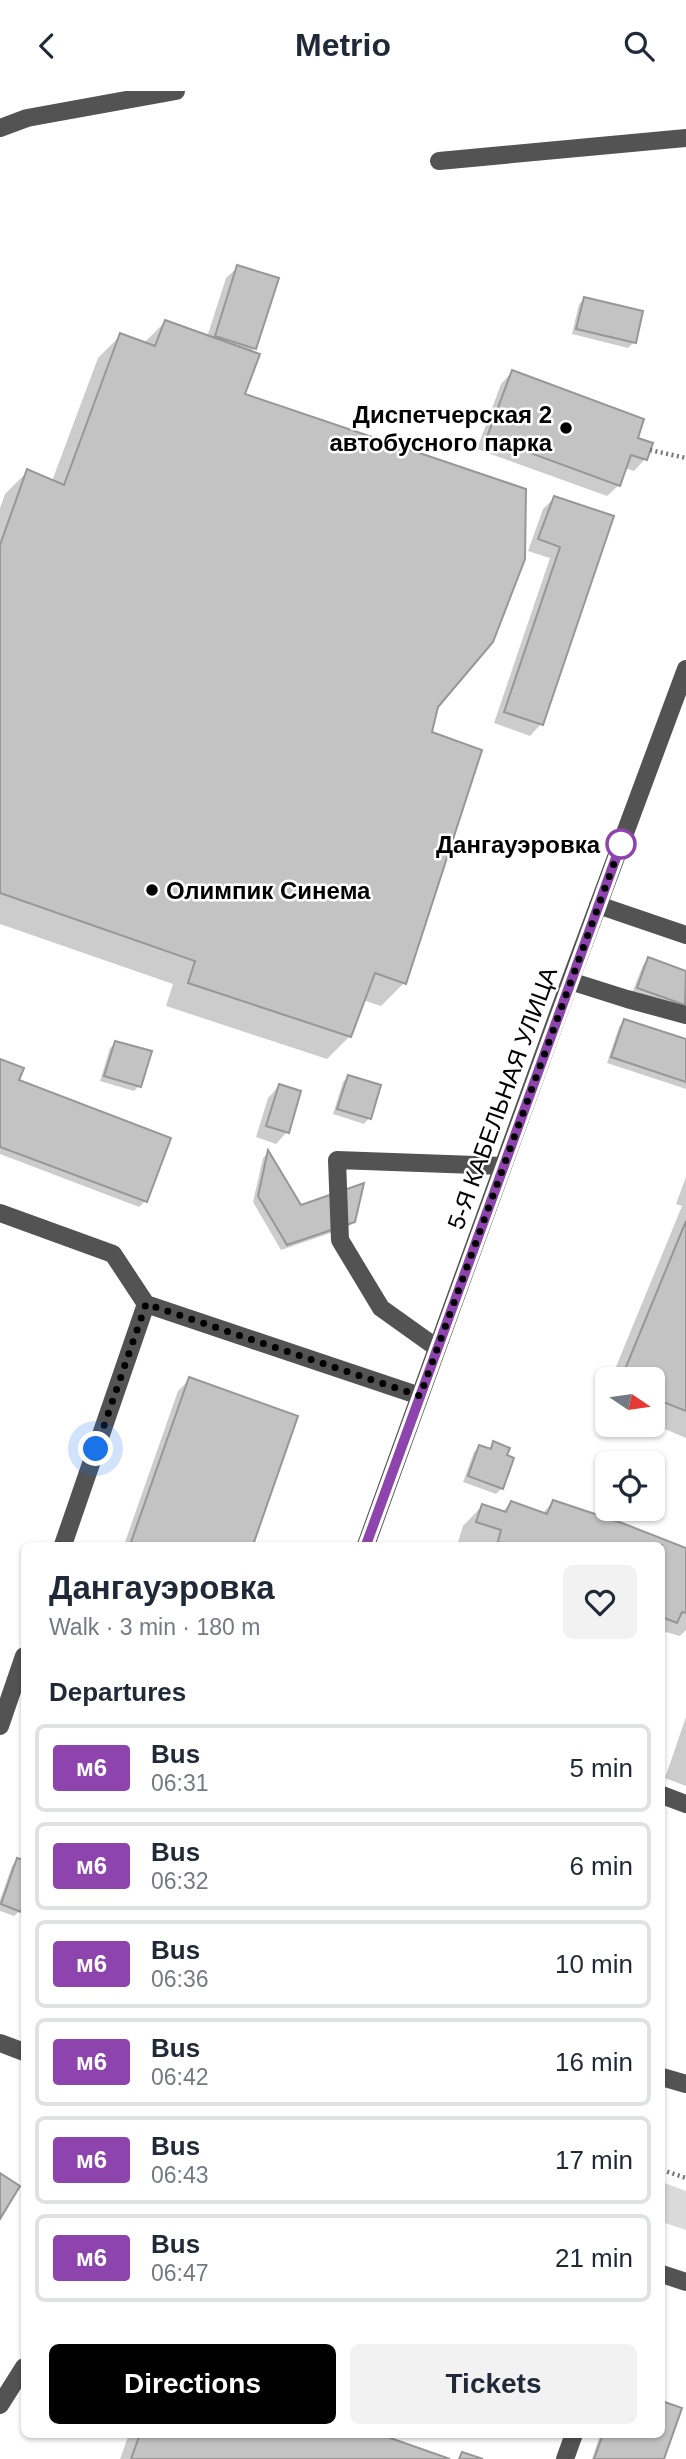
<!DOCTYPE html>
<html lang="en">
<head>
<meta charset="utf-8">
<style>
  :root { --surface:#fff; --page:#f2f2f3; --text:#1f2937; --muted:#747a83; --line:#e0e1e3; --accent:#000 }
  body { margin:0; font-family:Helvetica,sans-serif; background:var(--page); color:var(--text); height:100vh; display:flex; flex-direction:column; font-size:26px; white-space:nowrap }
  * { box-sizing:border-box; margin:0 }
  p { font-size:23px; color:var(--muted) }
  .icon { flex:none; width:38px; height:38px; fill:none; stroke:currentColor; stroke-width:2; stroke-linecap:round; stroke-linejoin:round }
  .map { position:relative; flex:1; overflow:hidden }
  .details { position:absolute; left:21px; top:1451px; width:644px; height:896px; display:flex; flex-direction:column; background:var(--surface); border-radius:10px; box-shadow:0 2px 5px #0004 }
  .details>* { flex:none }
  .badge { padding:0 14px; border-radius:5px; font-size:24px; line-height:46px }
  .needle { width:46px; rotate:103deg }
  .tools { position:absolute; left:595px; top:1276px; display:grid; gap:14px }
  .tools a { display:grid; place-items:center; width:70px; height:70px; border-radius:10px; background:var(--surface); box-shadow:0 2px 5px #0004; font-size:35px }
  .you { position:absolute; width:35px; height:35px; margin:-18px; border:5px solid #fff; border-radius:50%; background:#1a73e8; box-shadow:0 0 0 10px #1a73e833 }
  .map>.badge { position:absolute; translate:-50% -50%; box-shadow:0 0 0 4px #fff }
  h2 { padding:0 28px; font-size:26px; line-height:63px }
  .round { display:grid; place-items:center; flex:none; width:74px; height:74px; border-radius:10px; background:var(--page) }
  .overview { display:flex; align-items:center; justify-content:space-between; height:119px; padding:0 28px }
  h1 { font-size:33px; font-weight:600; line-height:52px }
  .cta { display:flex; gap:14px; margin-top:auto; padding:14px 28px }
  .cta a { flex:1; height:80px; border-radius:10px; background:var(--accent); color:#fff; font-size:28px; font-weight:600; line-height:80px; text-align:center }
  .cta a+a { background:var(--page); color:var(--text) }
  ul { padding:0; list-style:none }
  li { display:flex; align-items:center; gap:21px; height:88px; margin:0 14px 10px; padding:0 14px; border:4px solid var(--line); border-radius:10px }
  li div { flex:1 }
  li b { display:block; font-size:26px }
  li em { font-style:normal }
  li .badge { min-width:77px; font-weight:700; text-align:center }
  header { display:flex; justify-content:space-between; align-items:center; height:91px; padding:0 28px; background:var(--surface); font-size:32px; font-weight:600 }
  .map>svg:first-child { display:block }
</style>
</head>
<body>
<header><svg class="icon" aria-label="back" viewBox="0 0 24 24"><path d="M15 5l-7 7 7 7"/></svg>Metrio<svg class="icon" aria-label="search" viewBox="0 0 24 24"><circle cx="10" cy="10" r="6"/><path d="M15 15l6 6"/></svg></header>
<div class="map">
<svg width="686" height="2368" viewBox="0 0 686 2368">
  <rect width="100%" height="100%" fill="#fff"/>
  <path fill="#dadada" d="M662 2091 686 2100V2139L662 2131Z"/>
  <path fill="#0003" d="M238 176 255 257 250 261 243 304 437 615 430 642 404 892 381 915 363 909 350 945 327 968 166 915 173 893 0 833V417L5 403 28 380 52 390 98 267 121 244 144 252 165 231 207 246 226 187Z
    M584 208 634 251 628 257 572 243 579 213Z
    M512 281 636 348 645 368 634 380 625 377 619 394 607 405 477 358 501 293Z
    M554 407 612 426 541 633 530 645 494 632 550 467 528 460 543 418Z
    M649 868 686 882V904L683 913 677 918 632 902 643 874Z
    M624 930 686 950V998L607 972 619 936Z
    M116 952 139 995 134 1000 100 990 110 957Z
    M0 970 17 990 169 1048 145 1110 139 1116 0 1063Z
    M348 986 369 1027 364 1033 333 1023 343 991Z
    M279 995 287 1041 276 1053 256 1046 268 1007Z
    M268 1062 300 1116 354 1130 348 1136 281 1159 253 1111 263 1067Z
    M686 1086V1347L653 1333V1288H611L682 1115 676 1113Z
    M190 1288 296 1326 251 1454H124L178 1300Z
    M607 1298V1316L601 1313Z
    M494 1352 502 1397 496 1403 463 1391 474 1361 479 1356 487 1359Z
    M553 1411 686 1459V1539L680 1545 666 1541 662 1545V1454H471L458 1451 463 1435 482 1415 501 1422 511 1412 542 1423Z
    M686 1626V1695L665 1687Z
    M17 1769 24 1771 22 1781H24V1805L20 1820 14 1825 0 1820V1809L12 1775Z
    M662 2312 680 2318 662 2368H592L599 2347 587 2343H662Z
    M129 2343H374L444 2368H120Z"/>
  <path fill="#c3c3c3" stroke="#979797" stroke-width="2" d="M237 174 279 187 256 258 215 245Z
    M584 206 643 220 636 252 576 238Z
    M165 229 260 263 245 303 526 398 525 468 493 551 438 616 432 641 482 659 406 893 375 882 351 946 188 892 195 870 0 802V454L27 378 64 394 120 242 155 255Z
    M512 279 644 328 638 347 653 352 647 369 631 364 620 395 487 346Z
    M554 405 614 425 543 634 504 621 560 456 538 448Z
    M648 866 686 880 685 914 637 897Z
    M624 928 686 948V991L611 966Z
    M115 950 152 960 141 996 104 985Z
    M0 968 24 977 19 989 171 1047 147 1111 0 1056Z
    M348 984 381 994 371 1028 337 1018Z
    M279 993 301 1000 289 1042 266 1035Z
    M268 1059 301 1114 364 1092 355 1131 287 1154 258 1105Z
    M686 1130V1320L653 1307V1288H621Z
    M189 1286 298 1325 253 1454H130Z
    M493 1350 510 1357 507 1364 514 1367 503 1398 468 1385 479 1354 491 1358Z
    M553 1409 622 1432 686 1457V1522L682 1521 677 1532 662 1526V1454H497L501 1439 476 1431 482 1413 506 1421 511 1410 547 1423Z
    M17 1767 24 1769V1811L21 1821 1 1813Z
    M0 2082 20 2095 0 2128Z
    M662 2310 682 2317 664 2368H594L603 2343H662Z
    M140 2343H379L450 2368H131Z
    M462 2361 483 2368H459Z"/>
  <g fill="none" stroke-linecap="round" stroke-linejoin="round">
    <path stroke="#757575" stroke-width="4.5" stroke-dasharray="2 3.5" stroke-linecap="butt" d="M650 359 686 367
      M662 2079 686 2087"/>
    <path stroke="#535353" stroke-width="18" d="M0 37 27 27 176 0
      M439 70 686 47
      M598 814 686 844
      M570 890 627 908 686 924
      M0 1122 113 1163 146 1213
      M437 1257 381 1217 340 1149 337 1069 503 1075
      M63 1454 146 1213 420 1305
      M366 1454 570 890 686 578
      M0 1635 24 1565
      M662 1704 686 1713
      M0 1952 24 1961
      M662 1986 686 1993
      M662 2183 686 2191
      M0 2314 24 2276
      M565 2368 574 2343"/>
  </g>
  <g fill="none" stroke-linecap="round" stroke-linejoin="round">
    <g stroke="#fff" stroke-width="16">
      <path id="line" d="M366 1454 621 753"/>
    </g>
    <use href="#line" stroke="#8e44ad" stroke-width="10"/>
    <path stroke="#000" stroke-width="7" stroke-dasharray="0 12.6" d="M96 1358 146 1213 420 1305 621 753"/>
  </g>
  <g fill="#000" stroke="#fff" stroke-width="2.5">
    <circle cx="566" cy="337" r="7"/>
    <circle cx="152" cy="799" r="7"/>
  </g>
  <circle fill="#fff" stroke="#8e44ad" stroke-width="3.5" cx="621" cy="753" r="14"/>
  <g text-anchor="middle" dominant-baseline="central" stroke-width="5" stroke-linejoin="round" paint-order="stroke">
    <g font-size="24" font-weight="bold" fill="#000" stroke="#fff" text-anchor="end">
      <text x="552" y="323">Диспетчерская 2<tspan x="552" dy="28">автобусного парка</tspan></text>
      <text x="166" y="799" text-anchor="start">Олимпик Синема</text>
    </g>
    <g font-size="24" font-weight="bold" fill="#000" stroke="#fff" text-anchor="end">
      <text x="600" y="753">Дангауэровка</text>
    </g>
    <g font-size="24" fill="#000" stroke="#fff">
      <text transform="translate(502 1007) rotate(-70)">5-Я КАБЕЛЬНАЯ УЛИЦА</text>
    </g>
  </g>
</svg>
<div class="tools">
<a><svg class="needle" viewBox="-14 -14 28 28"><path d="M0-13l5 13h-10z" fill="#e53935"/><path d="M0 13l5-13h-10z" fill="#747a83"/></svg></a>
<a><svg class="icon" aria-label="locate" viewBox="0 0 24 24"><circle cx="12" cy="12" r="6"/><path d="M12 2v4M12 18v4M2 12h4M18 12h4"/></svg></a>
</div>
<div class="you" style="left:96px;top:1358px"></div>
<section class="details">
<div class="overview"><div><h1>Дангауэровка</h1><p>Walk · 3 min · 180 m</p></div><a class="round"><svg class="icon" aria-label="heart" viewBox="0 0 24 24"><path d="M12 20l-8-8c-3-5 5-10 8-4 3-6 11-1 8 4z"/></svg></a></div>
<h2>Departures</h2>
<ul>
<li><span class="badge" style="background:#8e44ad;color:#fff">м6</span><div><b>Bus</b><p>06:31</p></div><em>5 min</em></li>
<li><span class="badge" style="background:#8e44ad;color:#fff">м6</span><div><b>Bus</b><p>06:32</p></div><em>6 min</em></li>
<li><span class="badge" style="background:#8e44ad;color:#fff">м6</span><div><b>Bus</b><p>06:36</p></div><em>10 min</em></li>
<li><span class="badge" style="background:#8e44ad;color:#fff">м6</span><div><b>Bus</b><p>06:42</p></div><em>16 min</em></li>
<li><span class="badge" style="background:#8e44ad;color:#fff">м6</span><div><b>Bus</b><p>06:43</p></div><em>17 min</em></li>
<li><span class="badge" style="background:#8e44ad;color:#fff">м6</span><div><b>Bus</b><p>06:47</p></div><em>21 min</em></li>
</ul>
<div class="cta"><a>Directions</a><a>Tickets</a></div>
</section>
</div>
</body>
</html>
